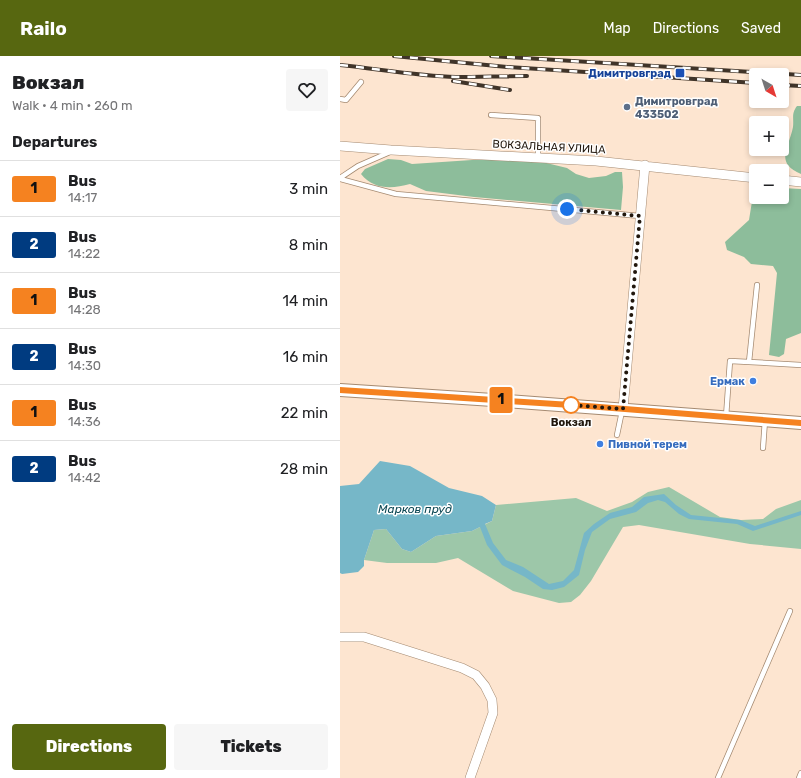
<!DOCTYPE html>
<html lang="en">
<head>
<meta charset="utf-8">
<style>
  :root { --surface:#fff; --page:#f6f6f6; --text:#202124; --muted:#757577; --line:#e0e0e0; --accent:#576710 }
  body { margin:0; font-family:Rubik,sans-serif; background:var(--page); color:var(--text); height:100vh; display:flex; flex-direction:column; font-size:15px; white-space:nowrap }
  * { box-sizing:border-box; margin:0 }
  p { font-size:13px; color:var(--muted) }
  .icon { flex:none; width:22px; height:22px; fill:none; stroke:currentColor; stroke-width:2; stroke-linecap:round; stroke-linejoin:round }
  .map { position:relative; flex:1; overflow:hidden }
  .drawer { display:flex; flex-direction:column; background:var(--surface); width:340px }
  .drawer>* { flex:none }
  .badge { padding:0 8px; border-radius:3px; font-size:14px; line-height:26px }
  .needle { width:26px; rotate:141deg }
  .fabs { position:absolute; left:409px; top:12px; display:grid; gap:8px }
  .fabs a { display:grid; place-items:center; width:40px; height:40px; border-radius:4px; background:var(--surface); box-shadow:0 2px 6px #0003; font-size:20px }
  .you { position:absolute; width:20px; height:20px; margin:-10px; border:3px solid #fff; border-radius:50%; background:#1a73e8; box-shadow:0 0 0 6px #1a73e833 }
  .map>.badge { position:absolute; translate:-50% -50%; box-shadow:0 0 0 2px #fff }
  h2 { padding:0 12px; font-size:15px; line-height:36px }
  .round { display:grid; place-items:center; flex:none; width:42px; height:42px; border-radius:4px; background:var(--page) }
  .headline { display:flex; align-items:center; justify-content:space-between; height:68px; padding:0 12px }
  h1 { font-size:19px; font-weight:800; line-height:30px }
  .cta { display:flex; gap:8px; margin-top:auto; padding:8px 12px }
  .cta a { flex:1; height:46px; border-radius:4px; background:var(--accent); color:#fff; font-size:16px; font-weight:800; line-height:46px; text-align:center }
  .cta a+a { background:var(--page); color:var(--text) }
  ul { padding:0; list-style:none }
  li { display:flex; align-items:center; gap:12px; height:56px; padding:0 12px; border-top:1px solid var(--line) }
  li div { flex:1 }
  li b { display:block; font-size:15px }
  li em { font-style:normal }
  li .badge { min-width:44px; font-weight:700; text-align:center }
  header { display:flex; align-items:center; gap:24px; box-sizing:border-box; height:56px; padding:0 20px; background:var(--accent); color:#fff }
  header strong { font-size:19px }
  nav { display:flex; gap:22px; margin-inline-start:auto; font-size:14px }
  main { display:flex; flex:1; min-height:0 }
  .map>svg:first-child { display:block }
</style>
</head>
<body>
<header>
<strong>Railo</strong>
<nav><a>Map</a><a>Directions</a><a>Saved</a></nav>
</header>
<main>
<section class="drawer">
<div class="headline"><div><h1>Вокзал</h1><p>Walk · 4 min · 260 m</p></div><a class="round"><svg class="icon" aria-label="heart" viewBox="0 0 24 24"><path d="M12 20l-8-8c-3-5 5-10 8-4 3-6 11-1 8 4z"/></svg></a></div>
<h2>Departures</h2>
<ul>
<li><span class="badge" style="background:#f58220;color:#111">1</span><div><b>Bus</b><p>14:17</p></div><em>3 min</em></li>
<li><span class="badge" style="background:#003b80;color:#fff">2</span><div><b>Bus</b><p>14:22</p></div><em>8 min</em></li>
<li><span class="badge" style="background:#f58220;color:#111">1</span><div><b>Bus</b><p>14:28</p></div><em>14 min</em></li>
<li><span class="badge" style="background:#003b80;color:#fff">2</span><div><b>Bus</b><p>14:30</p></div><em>16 min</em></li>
<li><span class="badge" style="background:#f58220;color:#111">1</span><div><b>Bus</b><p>14:36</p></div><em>22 min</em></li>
<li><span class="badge" style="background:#003b80;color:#fff">2</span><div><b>Bus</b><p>14:42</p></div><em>28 min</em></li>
</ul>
<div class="cta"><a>Directions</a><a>Tickets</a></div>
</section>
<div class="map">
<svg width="461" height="722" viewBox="0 0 461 722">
  <rect width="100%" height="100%" fill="#fde5d0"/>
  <path fill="#9dc7a9" d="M329 431 380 461 401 464 423 463 436 453 461 444V493L410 488 299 469 283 471 251 525 240 539 231 546 219 547 173 535 118 502 96 507H47L24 504 34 474 46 473 62 493 71 496 96 480 132 475 152 465 156 449 236 442 267 455 292 446 308 436Z"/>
  <path fill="#8dbd9b" d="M457 50H461V118C434 107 449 92 453 71 454 62 451 58 457 50Z
    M48 103 61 104 72 108 132 104H194L227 112 236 118 249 122 266 120 275 116H282L283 131 281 154 134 141 86 135 70 128C52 133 34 134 21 118L25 113Z
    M442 132 461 133V277L446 283 444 298 439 301 429 299 437 217 433 210 411 208 404 201 387 194 385 186 409 164 414 133H416V141H442Z"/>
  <path fill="#76b7c8" d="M40 405 70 410 109 432 142 440 156 449 152 465 145 468 153 487 166 504 183 511 209 528 223 525 234 514 244 477 254 468 270 457 292 451 304 441 324 438 336 449 351 459 400 464 415 470 461 455V459L413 475 397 468 349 463 339 458 325 446 318 444 308 447 296 456 270 463 252 476 245 494 239 519 224 531 212 534 203 533 185 521 162 509 147 489 140 471 132 475 96 480 71 496 62 493 46 473 34 474 24 504V510L18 516 2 518 0 517V430L19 428Z"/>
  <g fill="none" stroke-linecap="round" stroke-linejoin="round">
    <g stroke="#a58a71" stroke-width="6">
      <path id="lane" d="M0 43 6 44 21 26
        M151 59 198 62V102
        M0 122 18 110 50 96
        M0 123 56 138 300 160
        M417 229 409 306 461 309
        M386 361 390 305 409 306
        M277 379 282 355
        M423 392 425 364
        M378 722 450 555
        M459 722 461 717"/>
    </g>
    <g stroke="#a58a71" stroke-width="10">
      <path id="street" d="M0 90 51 94 256 105 416 122
        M442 124 461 126
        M283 353 305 109
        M0 581H24L122 612 136 619 145 630 152 644 153 657 130 722"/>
    </g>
    <g stroke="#a58a71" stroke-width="14">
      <path id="secondary" d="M0 334 153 344 461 367"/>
    </g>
    <use href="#lane" stroke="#fff" stroke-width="4.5"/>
    <use href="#street" stroke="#fff" stroke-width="9"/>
    <use href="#secondary" stroke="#fff" stroke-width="12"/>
    <g stroke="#403429" stroke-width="4">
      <path id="rail" d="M54 0 167 11 416 27
        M151 0 461 19
        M0 9C39 13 77 20 116 21 140 21 163 20 187 20
        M113 25 170 34
        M442 29 461 30"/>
    </g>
    <use href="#rail" stroke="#fff" stroke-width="2.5" stroke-dasharray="8" stroke-linecap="butt"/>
  </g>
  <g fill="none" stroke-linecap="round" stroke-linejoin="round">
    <g stroke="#fff" stroke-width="9">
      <path id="line" d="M0 334 247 350 461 367"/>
    </g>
    <use href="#line" stroke="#f58220" stroke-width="6"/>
    <path stroke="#21170d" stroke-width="4" stroke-dasharray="0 7.2" d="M227 153 300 160 283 353 231 349"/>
  </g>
  <rect fill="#1a4fb4" stroke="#fff" stroke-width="1.5" x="335" y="12" width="10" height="10" rx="2"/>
  <circle fill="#5c6f8a" stroke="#fff" stroke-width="1.5" cx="287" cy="51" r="4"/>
  <g fill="#3f7fe0" stroke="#fff" stroke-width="1.5">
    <circle cx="413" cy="325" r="4"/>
    <circle cx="260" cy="388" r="4"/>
  </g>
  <circle fill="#fff" stroke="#f58220" stroke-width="2" cx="231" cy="349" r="8"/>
  <g text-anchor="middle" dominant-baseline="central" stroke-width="3" stroke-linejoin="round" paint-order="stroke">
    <g font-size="11" font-weight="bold" fill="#164399" stroke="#fff" text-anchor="end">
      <text x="331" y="17">Димитровград</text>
    </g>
    <g font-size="11" font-weight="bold" fill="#4e5e75" stroke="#fff" text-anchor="start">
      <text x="295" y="45">Димитровград<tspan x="295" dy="13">433502</tspan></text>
    </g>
    <g font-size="11" fill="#21170d" stroke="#fff">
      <text transform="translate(209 91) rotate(3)">ВОКЗАЛЬНАЯ УЛИЦА</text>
    </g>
    <g font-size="11" font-weight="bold" fill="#366cbe" stroke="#fff" text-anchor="end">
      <text x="405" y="325">Ермак</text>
      <text x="268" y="388" text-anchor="start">Пивной терем</text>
    </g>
    <g font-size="11" font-weight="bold" fill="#21170d" stroke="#fff">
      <text x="231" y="366">Вокзал</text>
    </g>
    <g font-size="12" font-style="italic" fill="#0e4955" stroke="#fff">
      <text x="75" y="453">Марков пруд</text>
    </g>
  </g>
</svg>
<div class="fabs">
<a><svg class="needle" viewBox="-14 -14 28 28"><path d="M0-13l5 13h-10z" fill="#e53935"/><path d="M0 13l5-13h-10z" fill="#757577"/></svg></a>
<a>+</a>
<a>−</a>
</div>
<div class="you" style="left:227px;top:153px"></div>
<b class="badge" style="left:161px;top:344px;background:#f58220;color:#111">1</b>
</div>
</main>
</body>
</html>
